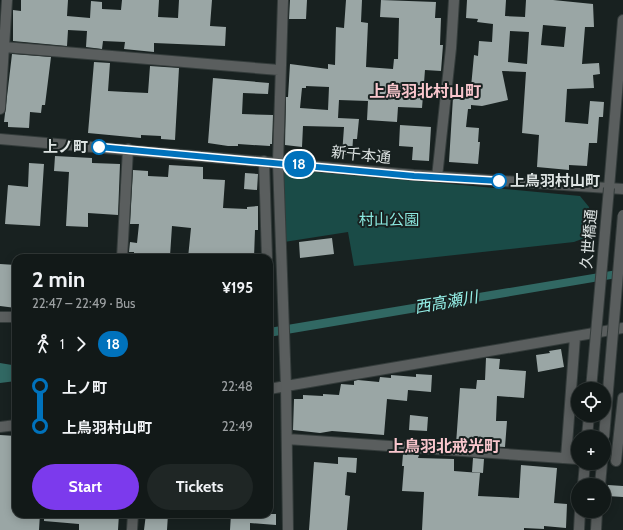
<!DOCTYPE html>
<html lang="en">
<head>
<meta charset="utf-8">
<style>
  :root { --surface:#121918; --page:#1f2625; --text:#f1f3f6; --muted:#9ca0a2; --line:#313837; --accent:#7c3aed }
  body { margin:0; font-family:Cabin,"Noto Sans JP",sans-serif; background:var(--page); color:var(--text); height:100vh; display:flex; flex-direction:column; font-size:15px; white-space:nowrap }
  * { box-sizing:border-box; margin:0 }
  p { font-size:13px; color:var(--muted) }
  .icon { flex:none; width:22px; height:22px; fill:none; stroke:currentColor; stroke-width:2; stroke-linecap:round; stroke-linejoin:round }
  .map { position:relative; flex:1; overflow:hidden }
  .details { position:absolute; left:12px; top:254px; width:261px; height:264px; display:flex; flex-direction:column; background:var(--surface); border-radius:12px; box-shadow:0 2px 10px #0003,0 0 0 1px var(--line) }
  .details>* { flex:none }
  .badge { padding:0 8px; border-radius:13px; font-size:14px; line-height:26px }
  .tools { position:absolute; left:571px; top:382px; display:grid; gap:8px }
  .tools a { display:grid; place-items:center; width:40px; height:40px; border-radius:50%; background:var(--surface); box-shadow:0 2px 10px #0003,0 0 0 1px var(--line); font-size:20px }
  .map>.badge { position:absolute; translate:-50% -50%; box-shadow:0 0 0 2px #fff }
  .legs { display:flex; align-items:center; gap:6px; height:44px; padding:0 20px; font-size:13px }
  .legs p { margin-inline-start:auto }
  .summary { display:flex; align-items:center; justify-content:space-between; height:68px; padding:0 20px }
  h1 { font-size:22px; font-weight:800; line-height:30px }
  .primary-button { display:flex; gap:8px; margin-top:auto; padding:8px 20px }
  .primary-button a { flex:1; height:46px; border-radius:24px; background:var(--accent); color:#fff; font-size:16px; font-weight:800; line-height:46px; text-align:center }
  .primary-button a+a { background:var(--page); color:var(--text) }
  ul { padding:0 20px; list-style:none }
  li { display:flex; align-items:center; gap:14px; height:40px; font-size:15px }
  li i { display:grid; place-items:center; width:6px; height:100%; margin:0 5px; background:currentColor }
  li i::after { content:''; width:10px; height:10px; margin:-5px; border:3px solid; border-radius:50%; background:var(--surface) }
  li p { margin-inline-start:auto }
  li:first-child i { background:linear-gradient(#0000 50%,currentColor 0) }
  li:last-child i { background:linear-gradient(currentColor 50%,#0000 0) }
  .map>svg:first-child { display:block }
</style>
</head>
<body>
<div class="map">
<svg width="623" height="530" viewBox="0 0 623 530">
  <rect width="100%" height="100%" fill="#182120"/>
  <path fill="#1a4b47" d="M281 168 580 196 589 207 587 237 574 242 354 266 348 232 284 242Z"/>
  <path fill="#316863" d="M623 269V277L269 337V328Z
    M0 363 12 365V368H16V381L0 383Z"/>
  <path fill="#9aa6a5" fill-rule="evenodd" d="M21 0H68L67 16 90 18 91 1 102 2V9L121 10 122 0H159L158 17 178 18 179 0H212L210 26 226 27 225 46 154 43V52L124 49 125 42 103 41 102 49 86 47 87 31 68 30 67 46 13 41V10L21 11Z
    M290 0H307L306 19H289Z
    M346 0H362L361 22 368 23 366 67 393 69 394 59H398L399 18 380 17 381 0 436 2 435 18H441L440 45H443L441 71 425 70 422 108 398 107 397 122 367 120 368 101 339 100 338 118 359 119 357 139H353L352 155H342L344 127 303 126 302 147 285 145 286 97H288L290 64 328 69V64L335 65 336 27 344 28ZM306 86 329 87 328 110 300 108 302 88H306Z
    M467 0H506L505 16 525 17 526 0H553L593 4 594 27H585L582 64 599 63 600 74 593 75 594 88 567 89 565 122 588 124 590 101 604 102 603 117H599L597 143H589L587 166 569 165V170L537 167 539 135 522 133 526 72 502 71 508 100 482 106 471 105V109H468L466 127 479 128 478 142H480L478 164 449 162 453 97 470 98 474 55 478 56 479 41 492 42 493 24 477 22 478 19 466 18ZM543 25 566 27 564 47 541 45ZM510 31 529 32 527 64 508 62Z
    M12 54 51 57 45 105H42L41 113 30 112 29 128 8 127V122H4Z
    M94 62 110 63 108 91 126 92 148 93 150 66 179 68 175 140 161 139V136L141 135V138L88 133Z
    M213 78 269 83 268 94 243 93 242 114 273 115 272 144H270V146L238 144V146H228L208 143Z
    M400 125 431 127 429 161 412 160 413 147 399 146Z
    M55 156 92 158V163L120 164 118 215 88 213V227L66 226 69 172 54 171Z
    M29 163 44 164 40 226 5 224 8 185 28 187Z
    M169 165 203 167V179L225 180 223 208 247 209V207L258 206V230H255L254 258H188L191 228 172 226 170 256 151 254V257L134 256V252H129L130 242 137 243 139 224H130L133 170 148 171V176L168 177Z
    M245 173 258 174 257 190 244 189Z
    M332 238 334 254 300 258 299 242Z
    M0 264 16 265V308L0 306Z
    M561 349 564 367 538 372 536 355 550 353 549 351Z
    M486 358 500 359 499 369 526 371 524 398 497 396 496 421H507L505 447 456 444 460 388 476 389 477 380H485Z
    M416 374 432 375 431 392 408 390 407 401 387 399 384 435 332 431 320 433 293 430 294 399H303V395L323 396V394L339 395 341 384 354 385V381L358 380 379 382 380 377 391 378V375L416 377Z
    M410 415 428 417 427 431 409 430Z
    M0 435 16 436V514H40L39 530H0Z
    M403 454 419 455 418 458 454 459V471L480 473 478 496 519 498 521 465 557 468 554 503 567 504 566 528 544 526V529L524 528V530H422L424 492 402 491 404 466H402Z
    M338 457 357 458 356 473 347 472 345 495 350 496 347 530H309L314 462 338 464Z
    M473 458 484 459 483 473 472 472Z
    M608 485 623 486V497L607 496Z
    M44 514H119L118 530H79V524L44 521Z
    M146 514H168L167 530H144Z
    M231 514H276V525L250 523V530H230Z"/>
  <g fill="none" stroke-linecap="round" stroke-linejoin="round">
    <g stroke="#343c3b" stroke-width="12">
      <path id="minor" d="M283 0 278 162 286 387 288 530
        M4 47 279 70
        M0 109 7 0
        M264 161 267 258
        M437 177 451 48 454 0
        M122 258 128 149
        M0 317H16
        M269 389 623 328
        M0 427 16 425
        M287 439 578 459
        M566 458 575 337
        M616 461 623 398
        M132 530 133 514"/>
    </g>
    <g stroke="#343c3b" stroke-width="12">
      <path id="tertiary" d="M0 139 414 175 623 189
        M609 188 623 20
        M587 437 589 415
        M583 485 585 463
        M600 485 602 463
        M579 530 580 511
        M596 530 597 511"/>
    </g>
    <use href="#minor" stroke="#5a5e5e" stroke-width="10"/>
    <use href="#tertiary" stroke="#5a5e5e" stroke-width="10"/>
    <g stroke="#343c3b" stroke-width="12" stroke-linecap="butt">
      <path id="tertiary-bridge" d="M591 389 609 188
        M604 437 623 215"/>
    </g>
    <use href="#tertiary-bridge" stroke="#5a5e5e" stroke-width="10"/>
  </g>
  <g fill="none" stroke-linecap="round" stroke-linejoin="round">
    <g stroke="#fff" stroke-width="9">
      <path id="line-1" d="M99 147 414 176 499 181"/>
    </g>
    <use href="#line-1" stroke="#0072bc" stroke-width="6"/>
  </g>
  <g fill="#fff" stroke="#0072bc" stroke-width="2">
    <circle cx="99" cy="147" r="7"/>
    <circle cx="499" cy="181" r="7"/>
  </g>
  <g text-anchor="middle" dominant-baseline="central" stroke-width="4" stroke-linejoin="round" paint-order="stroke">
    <g font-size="15" font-weight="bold" fill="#dde3e2" stroke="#182120" text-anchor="end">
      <text x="88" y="147">上ノ町</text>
      <text x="510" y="181" text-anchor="start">上鳥羽村山町</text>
    </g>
    <g font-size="15" fill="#dde3e2" stroke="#182120">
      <text transform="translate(361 155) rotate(6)">新千本通</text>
      <text transform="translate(589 239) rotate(-85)">久世橋通</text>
    </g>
    <g font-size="15" fill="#8be7de" stroke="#182120">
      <text x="389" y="220">村山公園</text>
    </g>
    <g font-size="16" font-weight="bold" fill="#f9c6cd" stroke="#182120">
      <text x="425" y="91">上鳥羽北村山町</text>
      <text x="444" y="446">上鳥羽北戒光町</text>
    </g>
    <g font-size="16" font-style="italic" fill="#95f0e8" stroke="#182120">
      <text transform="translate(446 302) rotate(-10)">西高瀬川</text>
    </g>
  </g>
</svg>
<div class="tools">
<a><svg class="icon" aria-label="locate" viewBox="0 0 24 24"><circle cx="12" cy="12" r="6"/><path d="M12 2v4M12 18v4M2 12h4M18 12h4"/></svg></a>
<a>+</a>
<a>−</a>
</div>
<b class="badge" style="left:299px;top:164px;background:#0072bc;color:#fff">18</b>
<section class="details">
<div class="summary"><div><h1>2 min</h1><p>22:47 – 22:49 · Bus</p></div><b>¥195</b></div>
<div class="legs"><svg class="icon" aria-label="walk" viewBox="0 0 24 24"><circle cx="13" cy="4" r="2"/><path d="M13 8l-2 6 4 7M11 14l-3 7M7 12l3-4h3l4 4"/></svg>1<svg class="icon" aria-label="forward" viewBox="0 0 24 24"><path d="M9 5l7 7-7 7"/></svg><b class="badge" style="background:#0072bc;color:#fff">18</b></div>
<ul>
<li><i style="color:#0072bc"></i><b>上ノ町</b><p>22:48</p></li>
<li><i style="color:#0072bc"></i><b>上鳥羽村山町</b><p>22:49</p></li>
</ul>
<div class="primary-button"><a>Start</a><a>Tickets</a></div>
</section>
</div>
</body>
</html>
